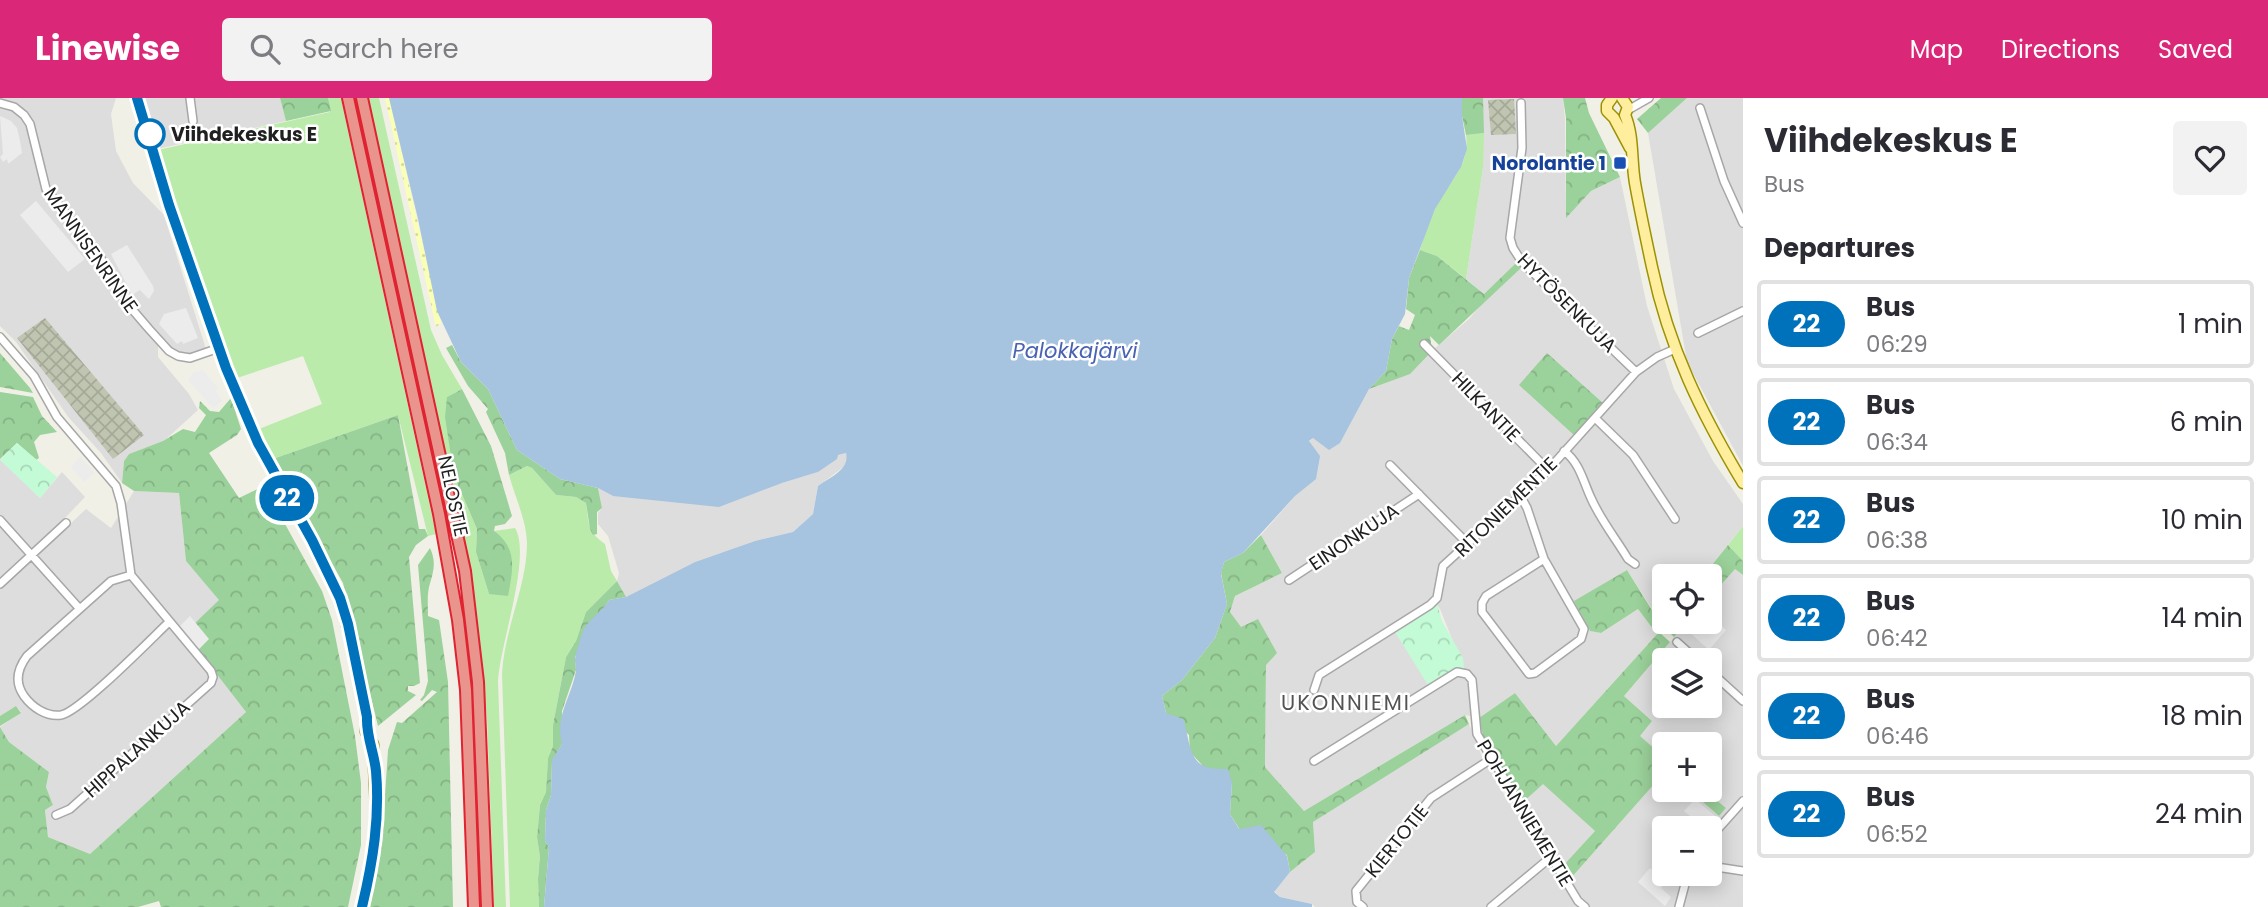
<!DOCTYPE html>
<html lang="en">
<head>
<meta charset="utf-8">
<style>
  :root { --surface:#fff; --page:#f2f2f3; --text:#2b2b33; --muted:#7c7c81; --line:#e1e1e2; --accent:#db2777 }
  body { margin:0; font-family:Poppins,sans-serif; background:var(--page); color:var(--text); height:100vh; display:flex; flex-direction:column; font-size:26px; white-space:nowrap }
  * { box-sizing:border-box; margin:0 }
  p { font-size:23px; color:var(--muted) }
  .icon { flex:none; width:38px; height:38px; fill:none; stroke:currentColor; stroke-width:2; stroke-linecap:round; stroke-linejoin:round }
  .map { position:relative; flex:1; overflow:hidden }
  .sheet { display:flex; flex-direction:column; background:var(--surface); width:525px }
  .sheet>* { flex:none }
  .badge { padding:0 14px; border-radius:23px; font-size:24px; line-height:46px }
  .controls { position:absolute; left:1652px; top:466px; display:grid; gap:14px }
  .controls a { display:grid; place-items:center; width:70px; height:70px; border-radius:7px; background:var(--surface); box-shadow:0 4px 18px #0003; font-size:35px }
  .map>.badge { position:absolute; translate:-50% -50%; box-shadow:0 0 0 4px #fff }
  h2 { padding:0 21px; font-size:26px; line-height:63px }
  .round { display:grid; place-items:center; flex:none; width:74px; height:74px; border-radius:7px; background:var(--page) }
  .summary { display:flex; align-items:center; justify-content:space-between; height:119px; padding:0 21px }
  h1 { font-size:33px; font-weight:700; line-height:52px }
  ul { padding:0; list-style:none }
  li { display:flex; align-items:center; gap:21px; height:88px; margin:0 14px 10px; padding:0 7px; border:4px solid var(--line); border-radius:7px }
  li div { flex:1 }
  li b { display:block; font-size:26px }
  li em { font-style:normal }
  li .badge { min-width:77px; font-weight:700; text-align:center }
  header { display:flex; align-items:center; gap:42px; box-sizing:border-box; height:98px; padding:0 35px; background:var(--accent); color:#fff }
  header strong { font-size:33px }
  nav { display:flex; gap:38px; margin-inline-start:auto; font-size:24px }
  .search { width:490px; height:63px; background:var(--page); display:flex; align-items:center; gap:18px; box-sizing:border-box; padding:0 24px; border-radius:7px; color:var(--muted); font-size:26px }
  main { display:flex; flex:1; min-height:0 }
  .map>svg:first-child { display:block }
</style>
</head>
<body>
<header>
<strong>Linewise</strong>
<div class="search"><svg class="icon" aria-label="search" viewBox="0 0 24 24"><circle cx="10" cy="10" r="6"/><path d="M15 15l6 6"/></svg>Search here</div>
<nav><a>Map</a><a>Directions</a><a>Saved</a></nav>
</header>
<main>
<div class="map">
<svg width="1743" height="809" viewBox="0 0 1743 809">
  <defs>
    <pattern id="construction-cross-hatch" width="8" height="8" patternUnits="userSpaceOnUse" patternTransform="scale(1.75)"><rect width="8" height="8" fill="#c0c5b1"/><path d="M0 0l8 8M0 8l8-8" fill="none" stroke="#a5a998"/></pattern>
    <pattern id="forest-crowns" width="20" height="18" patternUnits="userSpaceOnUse" patternTransform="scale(1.75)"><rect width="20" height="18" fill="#9bd19a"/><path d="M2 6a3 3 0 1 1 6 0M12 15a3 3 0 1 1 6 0" fill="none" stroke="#85b384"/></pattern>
    <pattern id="sand-dots" width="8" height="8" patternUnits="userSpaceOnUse" patternTransform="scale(1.75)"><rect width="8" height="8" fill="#faffb6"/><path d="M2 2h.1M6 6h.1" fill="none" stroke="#d6da9c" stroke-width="1.8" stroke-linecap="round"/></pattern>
    <pattern id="park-crowns" width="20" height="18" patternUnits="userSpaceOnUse" patternTransform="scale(1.75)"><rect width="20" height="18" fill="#c3fbd6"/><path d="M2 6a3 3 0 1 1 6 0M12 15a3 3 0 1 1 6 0" fill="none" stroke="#a7d7b7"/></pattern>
  </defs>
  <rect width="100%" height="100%" fill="#f1f0e6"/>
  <path fill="#dedddd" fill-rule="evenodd" d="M0 0H116L111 16 116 53 133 85 164 117 206 251 191 257 177 255 164 243 158 249V259L189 296 198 312 164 343 129 356 124 363 122 385 101 355 69 320 16 244 0 228Z
    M140 0H280L286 23 157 51Z
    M1483 0H1563L1565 21 1566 119 1591 93 1620 79 1647 208 1674 291 1713 363 1743 406V428L1703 478H1664V521L1661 525 1627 472 1575 503 1591 533 1601 535 1638 511 1653 531 1659 534 1556 648 1515 595 1479 620 1465 617 1304 713 1265 669 1266 567 1230 514 1235 498 1282 475 1261 437 1295 398 1315 381 1309 344 1313 340 1340 345 1369 291 1410 275 1420 263 1469 221 1517 164 1484 196 1466 181 1483 70ZM1436 506 1440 511 1464 571H1457L1428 513Z
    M1687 0H1743V368L1687 264 1648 35Z
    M846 355 848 361 845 368 818 388 813 416 793 434 755 443 695 464 626 499 617 483 619 475 608 438 598 426V415L602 410 598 390 613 398 782 385 818 374 838 357Z
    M0 361 40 400 62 374 85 399 64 421 69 427 86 411 111 430 134 393 179 395 186 463 220 502 209 541 198 552 246 614 90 756 48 739 45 712 53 707 46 689 49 674 9 644 0 629 21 614 16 608 0 618Z
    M1735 470 1743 477V809H1315L1312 806 1280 799 1274 793 1290 774 1315 754 1313 724 1398 668 1469 626 1483 661 1514 713 1543 685 1595 733 1564 768 1571 780 1664 675V691H1688L1719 718 1726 710 1703 691H1710V646H1664V659L1639 638 1652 623 1624 598 1688 523H1710V499ZM1664 562H1710V607H1664ZM1664 730H1710V775H1664Z"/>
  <path fill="url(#construction-cross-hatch)" d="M1514 1 1516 36 1491 37 1488 2Z
    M45 220 144 337 113 361 17 240Z"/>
  <path fill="#baebab" d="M328 0H341L436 436 428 438 398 317 273 361 259 331 322 306 303 258 237 280 176 114 158 52 330 14Z
    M368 0H379L431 232 442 257 462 291 447 299 454 378 477 431 476 454 489 496 494 433 515 430C532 458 500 546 498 583L506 809H494L487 619 474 497 451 379Z
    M1484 35 1483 70 1466 181 1437 158 1420 152C1424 139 1428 124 1435 111 1448 84 1470 69 1466 37Z
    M527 368 532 370 556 397 576 399 586 405C589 427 587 433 605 446L611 473 617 483 586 514 576 543 566 559 553 627V648L548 660 546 694 540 707 537 739 540 759 538 781 539 809H510L502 576C504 532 527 487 527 446 527 424 515 399 509 377Z
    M1743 428V463L1728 447Z"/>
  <path fill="url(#forest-crowns)" d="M280 0H328L331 13 286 23Z
    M1462 0H1483L1484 35 1466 37 1462 18Z
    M1563 0H1585L1589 15 1620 79 1591 93 1566 120V20Z
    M1661 0H1687L1648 35 1637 21Z
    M1420 152 1437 158 1484 196 1518 163 1522 169 1439 247 1430 238 1432 253 1410 276 1369 291 1386 273 1392 241 1399 228 1409 232 1415 217 1406 211 1409 180Z
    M452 247 461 264 488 291 517 352 560 381 598 390 602 410 597 414V436L593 437 590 431 586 405 576 399 556 397 532 370 527 368 509 377 505 355 486 314 488 311 468 288 446 250Z
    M0 255 30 290 33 295 0 289Z
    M1547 255 1604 306 1575 338 1519 287Z
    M462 291 491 348 512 418 505 426 495 428 494 433C518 450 513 472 508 498L489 496 476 454 477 431 454 378 445 319 447 299Z
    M0 294 33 299 42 318 57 334 40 337 34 344 39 360 36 362 17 345 0 361Z
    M231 300 241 331 237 337 209 355 239 400 264 388 322 493 332 522 355 638 361 685V747L348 809H161L159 803 138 809H0V629L9 644 49 674 46 689 53 707 45 712 48 739 90 756 246 614 198 552 208 541 195 525 219 502 186 463 179 395 134 393 122 385 124 363 129 356 163 343 183 331 195 334 206 317 199 310 200 303 210 313 219 314Z
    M398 317 419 431H425L428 438 416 447 409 459 420 585 414 588H408V593L416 597 378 628 343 485 273 361Z
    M1261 437 1282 475 1235 498 1230 514 1241 529 1258 521 1277 555 1266 567 1265 669 1304 713 1465 617 1469 626 1313 724 1315 754 1290 774 1287 757 1240 732 1230 716 1232 685 1203 668 1190 654 1189 637 1166 615 1162 598 1182 582 1215 540 1227 506 1221 475 1224 464 1243 455Z
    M1728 447 1743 463V477L1735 471 1710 499V478H1703Z
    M430 450C437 465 433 475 429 489 427 498 428 509 428 518L439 522 448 584 453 809H369L382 743 388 652 397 624 402 625 437 594 432 592 422 603 420 602 424 597 428 583 418 467Z
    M1627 472 1660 525 1664 521V523H1688L1674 539 1661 526 1653 531 1638 511 1601 535 1590 533 1574 503Z
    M617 483 626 499 609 502 603 512 585 530 580 551 575 559 576 572 562 613V646L552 663 551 697 546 712 545 743 549 749 544 809H539L538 781 540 759 537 739 540 707 546 694 548 660 553 648V627L566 559 576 543 586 514Z
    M1659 534 1670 544 1624 598 1652 623 1640 638 1664 659V675L1571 780 1563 768 1595 733 1543 686 1522 705C1506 679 1483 652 1479 620L1515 595 1556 648Z
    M16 608 21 615 0 628V618Z
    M1688 691H1703L1726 710 1719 718Z"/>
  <path fill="url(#sand-dots)" d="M385 0H389L441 225 436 229Z"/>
  <path fill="url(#park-crowns)" d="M17 345 57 379 40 400 0 362Z
    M1437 506 1442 523 1463 560 1464 571H1456L1428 587 1395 534Z"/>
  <path fill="#ececec" d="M0 18 11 23 17 30 20 43 22 55 8 66 7 61 3 64 0 59 3 56Z
    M36 103 85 161 68 174 20 117Z
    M127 147 153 188 154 193 149 201 140 192 132 197 111 156Z
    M186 210 198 240 183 246 182 243 177 246 159 226 164 216Z
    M203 272 218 290 216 294 222 303 213 310 188 282 194 274Z
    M80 358 95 375 84 384 71 369Z
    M190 518 209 541 198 552 179 529Z
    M1690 523H1704L1713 531 1718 525 1726 532 1709 552 1685 530Z
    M1695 701 1715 718 1704 730H1691L1696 723 1684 713Z
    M1650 770 1666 784 1661 790 1671 799 1665 808 1638 784Z"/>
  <path fill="#a6c3df" d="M389 0H1462V18L1467 51 1461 69 1435 111 1409 180 1405 216 1392 241 1386 273 1369 291 1340 345 1329 352 1313 340 1309 343 1320 358 1316 381 1295 398 1243 455 1224 464 1221 476 1227 506 1215 540 1182 582 1162 598 1166 615 1183 621C1189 636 1188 661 1204 668 1211 671 1221 671 1228 671L1232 685 1230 716 1239 731 1261 727 1287 758 1290 774 1274 794 1280 799 1312 806V809H544L549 749 545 743 546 712 551 697 552 662 562 646C554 619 572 598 576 573 576 570 575 564 575 562 575 558 582 535 584 531 590 520 603 513 609 502L626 499 695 464 755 443 793 434 813 416 818 388C830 379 850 372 846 355L838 357 837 361 818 374 782 385 719 409 613 398 598 390 560 381 517 352 488 291 461 264 437 213 418 121Z"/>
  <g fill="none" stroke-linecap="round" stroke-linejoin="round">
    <g stroke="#a7a7a7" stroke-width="10">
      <path id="minor" d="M190 0 193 23
        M0 5 14 9 24 17 30 26 46 91 99 157 125 203 149 231 169 253 178 258 190 260 219 250
        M1521 5 1522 50 1510 140 1513 150 1522 164 1636 274
        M1700 10 1724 83 1743 125
        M1628 12 1649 0
        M1698 235 1743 213
        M0 239 34 278 57 319 116 388 121 405 131 477 211 573 213 579 211 585 70 711 56 717
        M1424 246 1548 372
        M1595 320 1633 357 1675 421
        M1564 353C1580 365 1583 383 1591 400 1600 421 1616 441 1628 461L1635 466
        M1390 367 1468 446
        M1521 399 1527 410 1544 461 1584 531 1581 541 1535 575 1529 576 1482 514V505L1486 498 1544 461
        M0 422 79 510
        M131 477 111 483 27 558C18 570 14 584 24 598 32 609 46 619 61 617 80 614 151 541 169 524
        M1289 482 1419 396
        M0 486 66 425
        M1677 544 1697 562
        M1710 573 1743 603
        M1314 592 1319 577 1430 507 1437 500 1443 468 1548 372 1636 274 1657 259 1675 251
        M1314 663 1457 574 1467 576 1472 582 1477 636 1578 803 1585 809
        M1710 740 1743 703
        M1710 768 1743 773
        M1363 809 1357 804 1356 793 1431 700 1491 661
        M1491 809 1551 759
        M1679 809 1688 775"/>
    </g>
    <g stroke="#9c9100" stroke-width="13">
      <path id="major" d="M137 0 180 142 226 270 258 344 312 442 340 500 354 555 367 619 366 634 373 650
        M1612 0 1607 7V13L1614 20 1630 50
        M1622 0 1628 9 1625 17
        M1625 17C1634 38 1631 62 1635 85 1640 113 1646 141 1652 169 1669 250 1701 315 1743 385
        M363 809 377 731 373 646"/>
    </g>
    <g stroke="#df2331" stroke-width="14">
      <path id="highway" d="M348 0 439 416 458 522 466 592 474 809
        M362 0 465 473 478 584 487 809"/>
    </g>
    <use href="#minor" stroke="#fff" stroke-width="7"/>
    <use href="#major" stroke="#feee9e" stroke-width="10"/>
    <use href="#highway" stroke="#e9948d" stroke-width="10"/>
  </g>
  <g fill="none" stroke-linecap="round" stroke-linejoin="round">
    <g stroke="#fff" stroke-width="16">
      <path id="line" d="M137 0 169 107 226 270 258 345 312 442 340 500 348 526 367 619C366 638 374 654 376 673 380 720 373 763 362 809"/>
    </g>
    <use href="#line" stroke="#0072bc" stroke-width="10"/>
  </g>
  <circle fill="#fff" stroke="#0072bc" stroke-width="3.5" cx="150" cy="36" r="14"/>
  <rect fill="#1a4fb4" stroke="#fff" stroke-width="2.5" x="1613" y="58" width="14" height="14" rx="3.5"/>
  <g text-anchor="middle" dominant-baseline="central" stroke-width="5" stroke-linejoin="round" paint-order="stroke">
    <g font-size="19" font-weight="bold" fill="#202020" stroke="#fff" text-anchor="start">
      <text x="171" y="36">Viihdekeskus E</text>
    </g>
    <g font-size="19" font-weight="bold" fill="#164399" stroke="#fff" text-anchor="end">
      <text x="1606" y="65">Norolantie 1</text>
    </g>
    <g font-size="19" fill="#202020" stroke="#fff">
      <text transform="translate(91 152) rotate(55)">MANNISENRINNE</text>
      <text transform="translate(1567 205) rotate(45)">HYTÖSENKUJA</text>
      <text transform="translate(1486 309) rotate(46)">HILKANTIE</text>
      <text transform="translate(453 398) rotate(78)">NELOSTIE</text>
      <text transform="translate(1506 409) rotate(-44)">RITONIEMENTIE</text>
      <text transform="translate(1354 439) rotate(-34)">EINONKUJA</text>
      <text transform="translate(137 651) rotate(-42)">HIPPALANKUJA</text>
      <text transform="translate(1525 715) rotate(59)">POHJANNIEMENTIE</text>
      <text transform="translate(1397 743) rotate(-51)">KIERTOTIE</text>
    </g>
    <g font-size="21" font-style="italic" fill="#4962b2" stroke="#fff">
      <text x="1075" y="252">Palokkajärvi</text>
    </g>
    <g font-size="21" letter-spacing="2" fill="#535353" stroke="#fff">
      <text x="1346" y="604">UKONNIEMI</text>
    </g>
  </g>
</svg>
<div class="controls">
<a><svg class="icon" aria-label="locate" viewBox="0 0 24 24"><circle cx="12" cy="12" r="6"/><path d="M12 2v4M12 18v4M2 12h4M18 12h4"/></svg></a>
<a><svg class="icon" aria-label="layers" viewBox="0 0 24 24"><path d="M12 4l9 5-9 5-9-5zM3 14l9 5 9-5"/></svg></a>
<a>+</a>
<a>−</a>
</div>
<b class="badge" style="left:287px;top:400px;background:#0072bc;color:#fff">22</b>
</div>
<section class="sheet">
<div class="summary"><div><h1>Viihdekeskus E</h1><p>Bus</p></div><a class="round"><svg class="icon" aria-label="heart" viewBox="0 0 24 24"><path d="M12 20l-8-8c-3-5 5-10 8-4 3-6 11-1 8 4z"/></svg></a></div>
<h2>Departures</h2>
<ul>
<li><span class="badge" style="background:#0072bc;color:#fff">22</span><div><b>Bus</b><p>06:29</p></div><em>1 min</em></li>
<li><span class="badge" style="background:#0072bc;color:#fff">22</span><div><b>Bus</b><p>06:34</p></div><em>6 min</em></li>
<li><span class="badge" style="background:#0072bc;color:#fff">22</span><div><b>Bus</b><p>06:38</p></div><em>10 min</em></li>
<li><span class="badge" style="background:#0072bc;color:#fff">22</span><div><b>Bus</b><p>06:42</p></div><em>14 min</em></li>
<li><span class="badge" style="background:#0072bc;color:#fff">22</span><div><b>Bus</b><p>06:46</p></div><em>18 min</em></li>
<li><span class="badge" style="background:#0072bc;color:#fff">22</span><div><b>Bus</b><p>06:52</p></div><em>24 min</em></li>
</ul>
</section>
</main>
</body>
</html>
